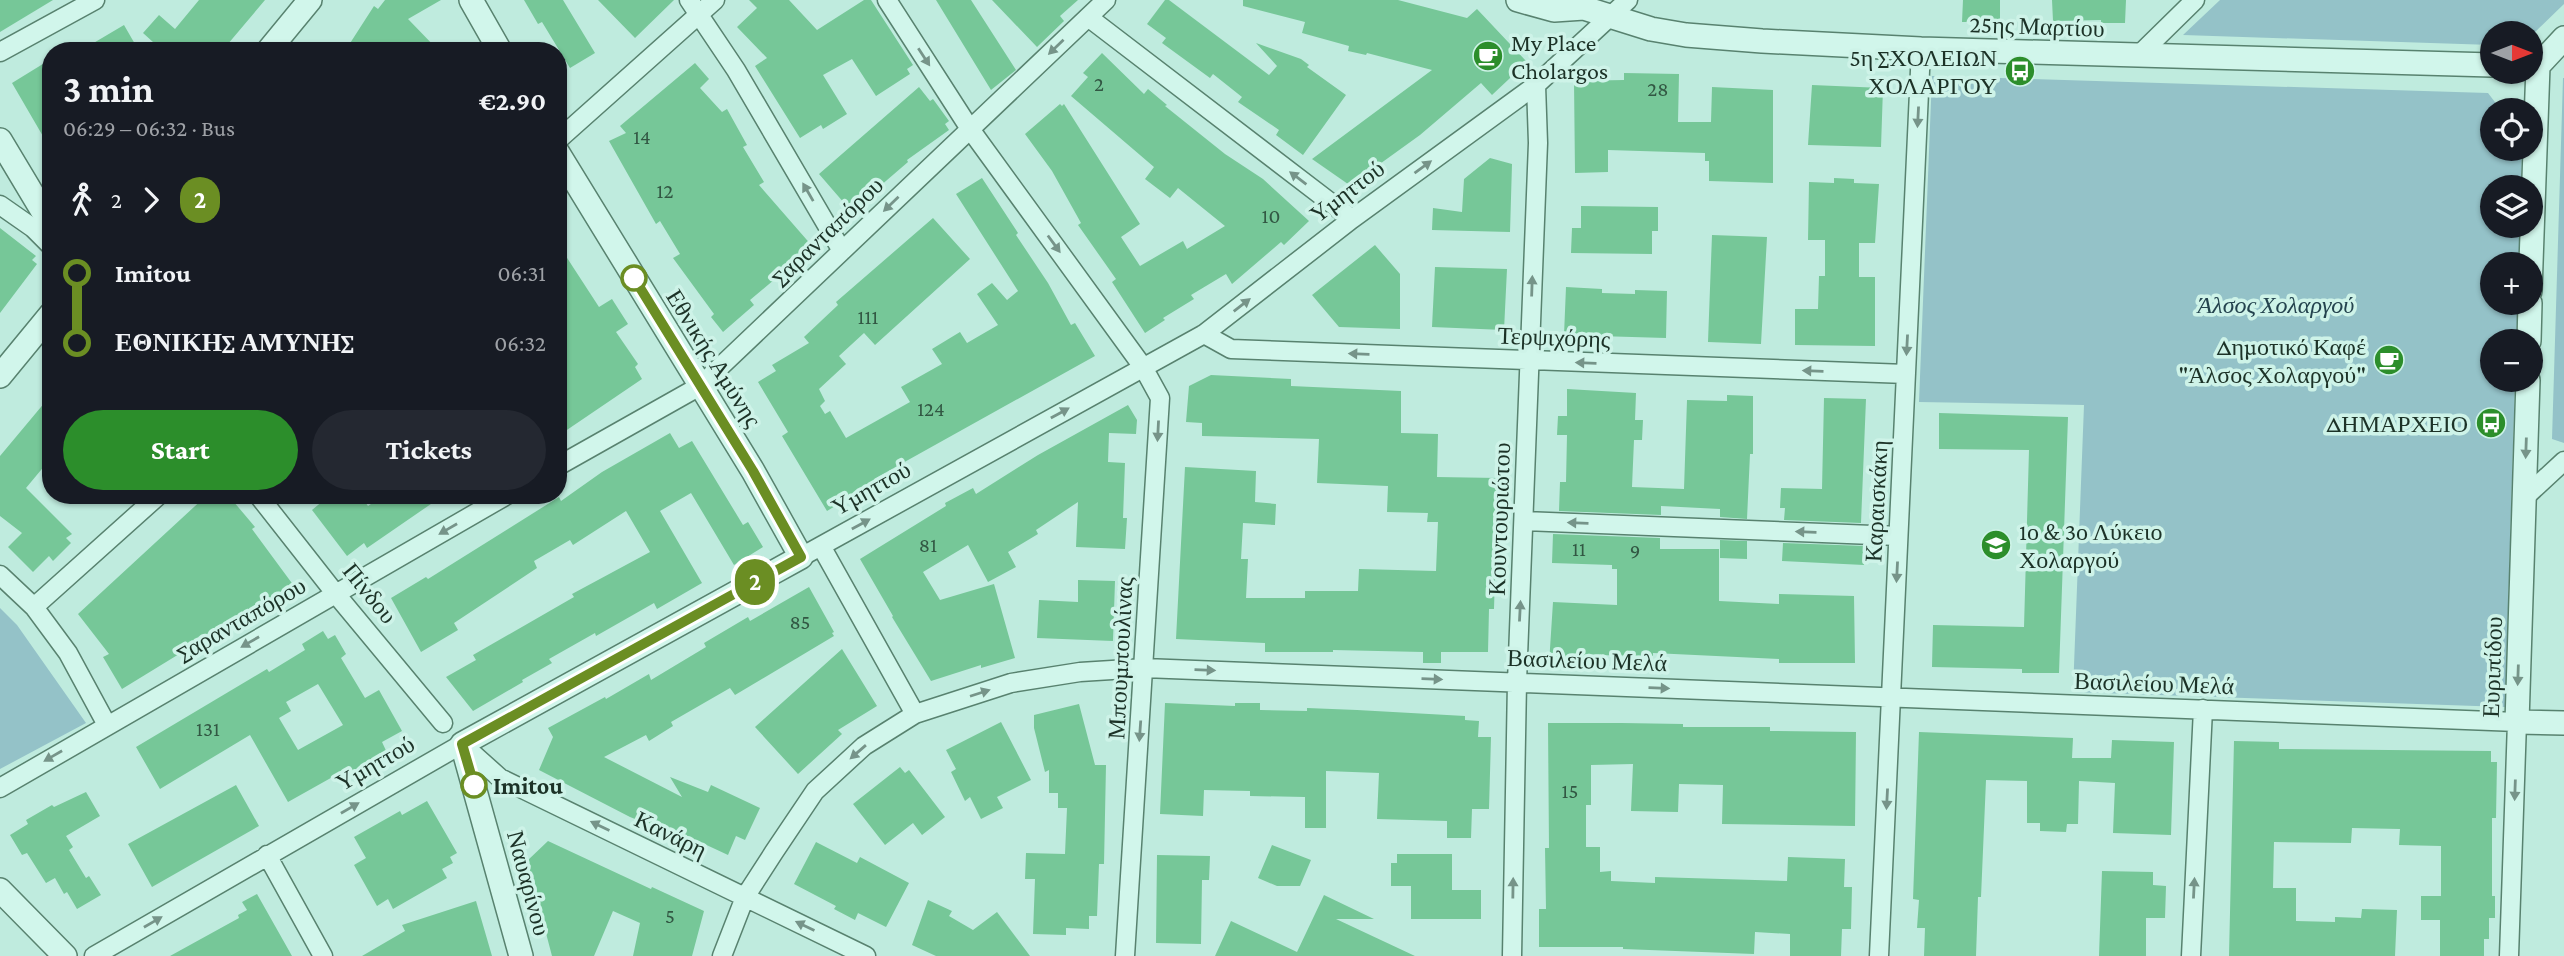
<!DOCTYPE html>
<html lang="en">
<head>
<meta charset="utf-8">
<style>
  :root { --surface:#171b24; --page:#242831; --text:#f1f3f6; --muted:#9ea1a6; --accent:#2c8e2b }
  body { margin:0; font-family:"Crimson Pro",serif; background:var(--page); color:var(--text); height:100vh; display:flex; flex-direction:column; font-size:26px; white-space:nowrap }
  * { box-sizing:border-box; margin:0 }
  p { font-size:23px; color:var(--muted) }
  .icon { flex:none; width:38px; height:38px; fill:none; stroke:currentColor; stroke-width:2; stroke-linecap:round; stroke-linejoin:round }
  .map { position:relative; flex:1; overflow:hidden }
  .details { position:absolute; left:42px; top:42px; width:525px; height:462px; display:flex; flex-direction:column; background:var(--surface); border-radius:28px; box-shadow:0 2px 5px #0004 }
  .details>* { flex:none }
  .badge { padding:0 14px; border-radius:23px; font-size:24px; line-height:46px }
  .needle { width:46px; rotate:90deg }
  .tools { position:absolute; left:2480px; top:21px; display:grid; gap:14px }
  .tools a { display:grid; place-items:center; width:63px; height:63px; border-radius:50%; background:var(--surface); box-shadow:0 2px 5px #0004; font-size:35px }
  .map>.badge { position:absolute; translate:-50% -50%; box-shadow:0 0 0 4px #fff }
  .legs { display:flex; align-items:center; gap:10px; height:77px; padding:0 21px; font-size:23px }
  .legs p { margin-inline-start:auto }
  .head { display:flex; align-items:center; justify-content:space-between; height:119px; padding:0 21px }
  h1 { font-size:38px; font-weight:700; line-height:52px }
  .cta { display:flex; gap:14px; margin-top:auto; padding:14px 21px }
  .cta a { flex:1; height:80px; border-radius:42px; background:var(--accent); color:#fff; font-size:28px; font-weight:700; line-height:80px; text-align:center }
  .cta a+a { background:var(--page); color:var(--text) }
  ul { padding:0 21px; list-style:none }
  li { display:flex; align-items:center; gap:24px; height:70px; font-size:26px }
  li i { display:grid; place-items:center; width:10px; height:100%; margin:0 9px; background:currentColor }
  li i::after { content:''; width:18px; height:18px; margin:-9px; border:5px solid; border-radius:50%; background:var(--surface) }
  li p { margin-inline-start:auto }
  li:first-child i { background:linear-gradient(#0000 50%,currentColor 0) }
  li:last-child i { background:linear-gradient(currentColor 50%,#0000 0) }
  .map>svg:first-child { display:block }
</style>
</head>
<body>
<div class="map">
<svg width="2564" height="956" viewBox="0 0 2564 956">
  <rect width="100%" height="100%" fill="#bfebde"/>
  <path fill="#94c2c8" d="M2220 0H2564V4L2532 35 2492 33V45L2183 35Z
    M1932 76 2488 93 2501 110H2492V149H2522L2521 187H2492V226H2520L2519 264H2492V303H2518L2516 341H2492V380H2515L2505 707 2073 692 2084 405 1919 402Z
    M2563 78H2564V443L2552 439Z
    M0 608 17 625 86 723 0 769Z"/>
  <path fill="#76c798" fill-rule="evenodd" d="M0 0H53L0 32Z
    M199 0H265L222 51H163L143 33 159 15 175 29Z
    M385 0H441L408 19 439 51H345L374 6 378 9Z
    M524 0H563L595 53 570 68 542 22 538 24Z
    M598 0H674L635 38Z
    M749 0H789L817 30 864 0H871L913 65 907 69 910 74 876 96 852 59 823 75 847 114 823 129 821 125 800 138 755 66 767 58 737 27 757 8Z
    M936 0H971L1016 70 991 90Z
    M992 0H1078L1060 16 1064 21 1037 47Z
    M1165 0H1169L1269 75 1277 66 1256 43 1301 59 1309 65 1307 67 1346 95 1303 155 1276 135 1279 130 1238 102 1242 97 1213 74 1210 78 1162 43 1166 38 1147 24Z
    M1243 0H1398L1467 18 1477 9 1527 62 1492 95 1481 83 1420 135 1377 166 1380 171 1358 191 1312 159 1432 70 1367 53 1366 55 1348 51 1349 46 1302 33 1305 22 1243 6Z
    M1963 0H2000V22H1962Z
    M2052 0H2126L2125 23H2101V20L2053 21Z
    M124 25 139 51H80Z
    M1102 53 1144 94 1148 89 1167 105 1165 106 1225 154 1263 179 1309 221 1284 245 1281 242 1232 284 1226 274 1191 295 1194 299 1163 318 1165 320 1145 333 1112 282 1116 279 1078 225 1081 223 1052 171 1025 134 1060 104 1062 106 1064 104 1140 224 1121 237 1140 266 1183 241 1187 249 1225 226 1178 188 1170 198 1145 179 1154 167 1071 96 1088 77 1083 73Z
    M51 59V150L12 83Z
    M695 63 709 79 700 88 722 112 727 109 747 145 743 147 764 182 759 185 813 247 750 300 754 305 723 332 711 317 714 314 673 258 680 254 660 221 656 224 609 141 626 133 620 126Z
    M1624 73 1679 74 1678 122H1711L1712 87 1773 90V183L1709 181V161H1705V153L1608 150V172L1575 173 1574 81 1624 80Z
    M1812 85 1883 88 1881 147 1808 145Z
    M919 87 930 101 933 99 949 121 945 124 949 130 907 160 908 162 851 211 819 174Z
    M1490 158 1512 164 1510 232 1432 230 1433 208 1462 212 1464 179Z
    M982 178 1018 233 1016 235 1048 283 1071 325 1075 323 1095 356 874 479 875 482 827 511 782 436 788 432 758 382 776 371 772 365 809 343 804 337 838 305 836 302 933 218 970 259 875 345 864 333 839 356 846 364 819 389 825 401 820 406 825 414 830 411 846 438 910 402 901 387 942 364 932 349 960 332 967 343 998 325 977 294 992 283 1007 300 1018 291 956 194Z
    M1834 178 1854 179V183L1879 184 1875 243H1859V277H1875V346L1795 345V309H1818L1819 276H1825V240H1808L1809 182 1834 183Z
    M1581 206 1658 207V231H1652V254L1571 253 1572 228H1581Z
    M0 228 36 256 32 260 37 264 0 313Z
    M1712 235 1767 237 1761 344 1708 342Z
    M558 244 599 307 612 299 628 324 616 332 638 364 635 367 642 379 558 436Z
    M1375 245 1400 274V329L1339 327 1312 295Z
    M1435 267 1507 269 1504 330 1432 327Z
    M1566 287 1602 289V293L1635 294V290L1667 291 1666 338 1564 335Z
    M1211 375 1291 379V386L1401 391V433L1438 434 1437 477 1498 478 1494 609H1489L1488 652H1441V663H1423V652L1333 650V652H1265V643L1176 639 1185 467 1256 471 1255 502 1276 504 1275 525 1243 523 1241 559H1248L1246 598H1305V591H1358L1359 569 1436 571 1438 522H1427L1428 513 1387 512 1388 486 1317 483 1319 439 1202 436V423L1186 422 1189 386Z
    M1567 389 1636 393 1635 420H1643L1642 440H1634L1632 487 1684 489 1687 400 1727 401V395L1753 396V454H1750L1747 519 1720 517V509L1661 506V515L1559 511 1560 482H1566L1567 435H1557L1558 416H1567Z
    M51 395V458L26 488 72 534 66 538 71 543 53 561 49 556 33 572 8 547 22 533 0 516V456Z
    M1824 398 1866 399 1861 523 1784 520 1785 508H1780L1781 488 1822 489Z
    M1128 405 1137 420 1136 434 1109 433 1108 462 1125 463 1123 518H1127L1125 549 1076 547 1078 502 1036 530 1038 534 1008 552 1016 567 988 582 968 545 923 572 940 600 994 584 1015 658 981 668V665L931 681 892 617 893 616 860 559 946 506 945 503 973 488 976 494 1038 455Z
    M1939 413 2068 417 2059 673H2022V669L1932 667 1933 625 2024 627 2029 450 1939 449Z
    M670 433 679 448 692 441 743 525 748 522 763 547 734 565 691 493 660 511 702 583 657 609 654 603 596 636 595 633 549 659 552 663 522 680 523 682 473 711 446 677 476 660 473 655 574 597 572 594 650 552 626 511 573 545 570 540 534 561 537 568 454 623 458 630 421 652 391 598 426 577 428 579 559 497 561 501 602 472Z
    M207 495H228L255 527 252 529 294 586 272 603 267 596 233 621 122 689 103 657 109 654 78 614Z
    M330 495H354L359 502 363 499 368 506 384 495H444L367 548 364 543 347 556 312 510Z
    M1553 534 1660 538V549H1719V601L1779 604V594L1854 596 1855 663H1779V659L1653 653V656L1591 655 1590 667 1549 664 1553 602 1617 605V569H1612V565L1552 563Z
    M1720 540 1747 541V559L1720 558Z
    M1783 543 1865 546 1864 565 1782 561Z
    M1078 580 1115 581 1113 641 1037 638 1039 600 1078 602Z
    M809 587 834 632 832 633 834 636 735 695 730 688 671 722 673 726 649 741 646 735 604 757 682 797 670 777 708 792 711 785 760 808 745 840 736 836 728 855 670 828 668 832 630 817 539 770 553 737 548 728 605 697 606 699 649 674 651 680 706 647 704 643 748 617 750 621Z
    M323 631 328 639 335 635 346 654 341 658 365 698 379 690 402 731 382 742 389 757 369 769 366 764 347 774 345 770 288 802 250 735 160 789 136 747 267 669 269 672 305 650 302 644ZM318 684 343 725 298 750 279 718 291 711 286 702Z
    M842 649 877 706 838 730 842 734 798 774 755 727Z
    M1165 703 1235 706V703H1260V710L1307 711V708L1357 710 1465 716V720L1479 721 1478 737H1491L1489 809H1472L1471 838H1447V821L1377 819 1379 773 1326 771V828H1305V797L1250 796V791L1204 790 1203 816 1160 814Z
    M1079 704 1095 765H1106L1104 864H1099L1097 916H1089V929L1066 928V935L1033 934 1035 879H1025L1026 853 1065 854 1067 808H1058V793H1049V770L1045 772 1034 728V715Z
    M1001 722 1031 780 997 797 1003 808 981 819 970 797 965 801 951 772 956 769 946 750Z
    M1548 723H1622L1683 724V727H1770V731L1856 732 1855 826 1722 824 1723 785 1679 784 1678 812 1631 811 1633 764 1591 765V805H1586V847H1600V872L1611 871V881L1655 883V877L1787 881 1788 857 1845 859 1844 887H1852L1851 929H1842L1841 956H1790V934L1755 932 1754 954 1623 949V947H1539V909H1546L1545 848H1549Z
    M1919 732 2073 738 2072 758H2111L2112 740 2174 742 2171 835 2113 833 2115 783 2079 781 2078 824H2067L2066 832 2040 831V823H2027V781L1986 780 1981 897H1978L1976 956H1924L1925 928H1917L1919 900 1913 899Z
    M2234 741 2279 742V749L2491 751V762H2497L2496 818H2492V896H2495V918H2489V939H2484V956H2440V920H2421V896H2441V846L2399 845 2400 829 2352 828 2351 843 2274 842 2273 888H2296V921L2335 922V917L2361 918 2362 909 2397 910 2395 956H2229Z
    M900 767 905 773 909 770 945 817 922 835 913 823 885 845 853 804Z
    M236 785 259 826 152 887 128 844Z
    M86 792 100 816 66 836 73 847 69 850 86 878 89 876 101 895 77 909 67 892 64 894 55 878 46 883 27 853 22 855 10 835 28 824 26 820 52 805 54 807Z
    M427 801 457 853 450 857 453 863 442 869 447 878 393 909 388 899 377 906 354 865 366 858 354 837 400 811 402 815Z
    M548 841 651 889 652 887 704 911 692 956H633L640 923 613 911 594 956H552L527 861Z
    M816 842 857 863 860 857 909 883 886 927 858 913 855 920 834 909 836 906 794 884Z
    M1272 845 1311 860 1300 886H1277L1258 878Z
    M1397 854H1452V890H1481V919H1411V886H1391V863H1397Z
    M1157 855 1210 856 1209 880H1202L1201 944 1156 943Z
    M2102 871 2153 872V885L2166 886 2165 918H2146V956H2099Z
    M257 894 292 956H170L239 918 238 915 247 910 242 902Z
    M1324 895 1374 919H1336L1415 956H1215L1231 921 1297 952Z
    M928 900 952 911 949 916 973 930 997 912 1030 956H936L912 945Z
    M476 901 492 956H362L405 931 402 925Z"/>
  <g fill="none" stroke-linecap="round" stroke-linejoin="round">
    <g stroke="#58826f" stroke-width="21">
      <path id="minor" d="M689 0 736 70 842 251
        M887 0 970 129 1143 367 1160 398 1125 956
        M1088 17 1352 219
        M0 52 95 0
        M2139 55 2195 0
        M558 140 715 0
        M0 205 33 228 51 246
        M1204 334 1231 349 1906 374
        M558 466 700 386 1106 0
        M258 495 335 593 443 723
        M2524 498 2564 461
        M1524 521 1898 536
        M821 546 915 714
        M801 557 1204 334 1352 219 1536 85 1628 0
        M0 575 34 607 68 653 107 725
        M34 607 159 495
        M0 788 507 495
        M267 855 323 956
        M94 956 462 744 500 778 866 956
        M722 956 745 897 774 852 815 791 864 746 915 714 1011 683 1080 672 1144 668 2517 722 2509 956
        M1512 956 1517 682 1538 143 1536 85
        M1879 956 1921 49
        M2191 956 2203 709"/>
    </g>
    <g stroke="#58826f" stroke-width="26">
      <path id="tertiary" d="M471 0 500 51
        M1518 0 1554 10 1584 8 1651 29 1686 35 1762 41 1921 49 2492 65
        M268 51 310 0
        M2538 66 2564 38
        M0 140 51 225
        M2530 291 2538 66
        M2529 341 2530 303
        M0 376 51 314
        M2528 380 2517 722 2564 723
        M0 890 65 956
        M521 956 462 744 801 557 753 471 558 153"/>
    </g>
    <use href="#minor" stroke="#d1f6eb" stroke-width="18"/>
    <use href="#tertiary" stroke="#d1f6eb" stroke-width="23"/>
  </g>
  <defs><path id="oneway-solid" d="M-6-.8H1V-3.2L6.5 0L1 3.2V.8H-6Z" transform="scale(1.75)"/></defs>
  <g fill="#769489">
    <use href="#oneway-solid" transform="translate(1056 47) rotate(136)"/>
    <use href="#oneway-solid" transform="translate(924 57) rotate(57)"/>
    <use href="#oneway-solid" transform="translate(1918 117) rotate(93)"/>
    <use href="#oneway-solid" transform="translate(1423 167) rotate(-36)"/>
    <use href="#oneway-solid" transform="translate(1298 178) rotate(-143)"/>
    <use href="#oneway-solid" transform="translate(808 192) rotate(-120)"/>
    <use href="#oneway-solid" transform="translate(891 204) rotate(136)"/>
    <use href="#oneway-solid" transform="translate(1054 244) rotate(54)"/>
    <use href="#oneway-solid" transform="translate(1532 286) rotate(-88)"/>
    <use href="#oneway-solid" transform="translate(1242 305) rotate(-38)"/>
    <use href="#oneway-solid" transform="translate(1907 345) rotate(93)"/>
    <use href="#oneway-solid" transform="translate(1359 354) rotate(-178)"/>
    <use href="#oneway-solid" transform="translate(1586 363) rotate(-178)"/>
    <use href="#oneway-solid" transform="translate(1813 371) rotate(-178)"/>
    <use href="#oneway-solid" transform="translate(1060 413) rotate(-29)"/>
    <use href="#oneway-solid" transform="translate(1158 431) rotate(93)"/>
    <use href="#oneway-solid" transform="translate(2526 448) rotate(92)"/>
    <use href="#oneway-solid" transform="translate(1578 523) rotate(-178)"/>
    <use href="#oneway-solid" transform="translate(861 524) rotate(-29)"/>
    <use href="#oneway-solid" transform="translate(448 529) rotate(150)"/>
    <use href="#oneway-solid" transform="translate(1806 532) rotate(-178)"/>
    <use href="#oneway-solid" transform="translate(1897 572) rotate(93)"/>
    <use href="#oneway-solid" transform="translate(1520 611) rotate(-87)"/>
    <use href="#oneway-solid" transform="translate(250 642) rotate(150)"/>
    <use href="#oneway-solid" transform="translate(1205 670) rotate(2)"/>
    <use href="#oneway-solid" transform="translate(2518 675) rotate(92)"/>
    <use href="#oneway-solid" transform="translate(1432 679) rotate(2)"/>
    <use href="#oneway-solid" transform="translate(1659 688) rotate(2)"/>
    <use href="#oneway-solid" transform="translate(980 693) rotate(-18)"/>
    <use href="#oneway-solid" transform="translate(1140 731) rotate(94)"/>
    <use href="#oneway-solid" transform="translate(858 752) rotate(139)"/>
    <use href="#oneway-solid" transform="translate(53 756) rotate(150)"/>
    <use href="#oneway-solid" transform="translate(2515 790) rotate(92)"/>
    <use href="#oneway-solid" transform="translate(1887 799) rotate(93)"/>
    <use href="#oneway-solid" transform="translate(350 808) rotate(-30)"/>
    <use href="#oneway-solid" transform="translate(600 826) rotate(-154)"/>
    <use href="#oneway-solid" transform="translate(1513 888) rotate(-89)"/>
    <use href="#oneway-solid" transform="translate(2194 888) rotate(-87)"/>
    <use href="#oneway-solid" transform="translate(153 922) rotate(-30)"/>
    <use href="#oneway-solid" transform="translate(805 926) rotate(-154)"/>
  </g>
  <g fill="none" stroke-linecap="round" stroke-linejoin="round">
    <g stroke="#fff" stroke-width="16">
      <path id="line-1" d="M474 785 462 744 801 557 753 471 634 278"/>
    </g>
    <use href="#line-1" stroke="#6b8e23" stroke-width="10"/>
  </g>
  <defs>
    <g id="cafe-disc" transform="scale(1.575)"><circle r="9.5" fill="#2c8e2b" stroke="#cef3e8"/><path d="M-5.5-4.5H6V0H3Q3 3.5 0 3.5H-2.5Q-5.5 3.5-5.5 0ZM3-3.2v2h1.7v-2ZM-6 4.5H4V6H-6Z" fill="#fff"/></g>
    <g id="bus-disc" transform="scale(1.575)"><circle r="9.5" fill="#2c8e2b" stroke="#cef3e8"/><path d="M-5-6H5V4H4V6H2V4H-2V6H-4V4H-5ZM-3.5-4V0h7V-4ZM-3.5 1.2v1.5H-2V1.2ZM2 1.2v1.5H3.5V1.2Z" fill="#fff"/></g>
    <g id="school-disc" transform="scale(1.575)"><circle r="9.5" fill="#2c8e2b" stroke="#cef3e8"/><path d="M0-5L7-2L0 1L-7-2ZM-4 1L0 2.5L4 1V4Q0 6-4 4Z" fill="#fff"/></g>
  </defs>
  <g fill-rule="evenodd">
    <use href="#cafe-disc" x="1488" y="56"/>
    <use href="#bus-disc" x="2020" y="71"/>
    <use href="#cafe-disc" x="2389" y="360"/>
    <use href="#bus-disc" x="2491" y="423"/>
    <use href="#school-disc" x="1996" y="545"/>
  </g>
  <g fill="#fff" stroke="#6b8e23" stroke-width="3.5">
    <circle cx="634" cy="278" r="12"/>
    <circle cx="474" cy="785" r="12"/>
  </g>
  <g text-anchor="middle" dominant-baseline="central" stroke-width="7" stroke-linejoin="round" paint-order="stroke">
    <g font-size="21" fill="#325743">
      <text x="1099" y="84">2</text>
      <text x="1658" y="89">28</text>
      <text x="642" y="137">14</text>
      <text x="665" y="191">12</text>
      <text x="1271" y="216">10</text>
      <text x="868" y="317">111</text>
      <text x="931" y="409">124</text>
      <text x="928" y="545">81</text>
      <text x="1579" y="549">11</text>
      <text x="1635" y="551">9</text>
      <text x="800" y="622">85</text>
      <text x="208" y="729">131</text>
      <text x="1570" y="791">15</text>
      <text x="670" y="916">5</text>
    </g>
    <g font-size="24" fill="#1c3227" stroke="#cef3e8">
      <text transform="translate(2037 26) rotate(2)">25ης Μαρτίου</text>
      <text transform="translate(1347 191) rotate(-37)">Υμηττού</text>
      <text transform="translate(827 231) rotate(-44)">Σαρανταπόρου</text>
      <text transform="translate(1554 337) rotate(2)">Τερψιχόρης</text>
      <text transform="translate(714 358) rotate(58)">Εθνικής Αμύνης</text>
      <text transform="translate(871 488) rotate(-29)">Υμηττού</text>
      <text transform="translate(1876 501) rotate(-87)">Καραισκάκη</text>
      <text transform="translate(1499 519) rotate(-88)">Κουντουριώτου</text>
      <text transform="translate(370 593) rotate(51)">Πίνδου</text>
      <text transform="translate(241 619) rotate(-30)">Σαρανταπόρου</text>
      <text transform="translate(1120 658) rotate(-87)">Μπουμπουλίνας</text>
      <text transform="translate(1587 660) rotate(2)">Βασιλείου Μελά</text>
      <text transform="translate(2492 667) rotate(-88)">Ευριπίδου</text>
      <text transform="translate(2154 683) rotate(2)">Βασιλείου Μελά</text>
      <text transform="translate(375 763) rotate(-30)">Υμηττού</text>
      <text transform="translate(671 834) rotate(26)">Κανάρη</text>
      <text transform="translate(529 883) rotate(75)">Ναυαρίνου</text>
    </g>
    <g font-size="24" fill="#1c3227" stroke="#cef3e8" text-anchor="end">
      <text x="1511" y="42" text-anchor="start">My Place<tspan x="1511" dy="28">Cholargos</tspan></text>
      <text x="1997" y="57">5η ΣΧΟΛΕΙΩΝ<tspan x="1997" dy="28">ΧΟΛΑΡΓΟΥ</tspan></text>
      <text x="2366" y="346">Δημοτικό Καφέ<tspan x="2366" dy="28">"Άλσος Χολαργού"</tspan></text>
      <text x="2468" y="423">ΔΗΜΑΡΧΕΙΟ</text>
      <text x="2019" y="531" text-anchor="start">1ο &amp; 3ο Λύκειο<tspan x="2019" dy="28">Χολαργού</tspan></text>
    </g>
    <g font-size="24" font-style="italic" fill="#24434e" stroke="#cef3e8">
      <text x="2276" y="304">Άλσος Χολαργού</text>
    </g>
    <g font-size="24" font-weight="bold" fill="#1c3227" stroke="#cef3e8" text-anchor="start">
      <text x="493" y="785">Imitou</text>
    </g>
  </g>
</svg>
<div class="tools">
<a><svg class="needle" viewBox="-14 -14 28 28"><path d="M0-13l5 13h-10z" fill="#e53935"/><path d="M0 13l5-13h-10z" fill="#9ea1a6"/></svg></a>
<a><svg class="icon" aria-label="locate" viewBox="0 0 24 24"><circle cx="12" cy="12" r="6"/><path d="M12 2v4M12 18v4M2 12h4M18 12h4"/></svg></a>
<a><svg class="icon" aria-label="layers" viewBox="0 0 24 24"><path d="M12 4l9 5-9 5-9-5zM3 14l9 5 9-5"/></svg></a>
<a>+</a>
<a>−</a>
</div>
<b class="badge" style="left:755px;top:582px;background:#6b8e23;color:#fff">2</b>
<section class="details">
<div class="head"><div><h1>3 min</h1><p>06:29 – 06:32 · Bus</p></div><b>€2.90</b></div>
<div class="legs"><svg class="icon" aria-label="walk" viewBox="0 0 24 24"><circle cx="13" cy="4" r="2"/><path d="M13 8l-2 6 4 7M11 14l-3 7M7 12l3-4h3l4 4"/></svg>2<svg class="icon" aria-label="forward" viewBox="0 0 24 24"><path d="M9 5l7 7-7 7"/></svg><b class="badge" style="background:#6b8e23;color:#fff">2</b></div>
<ul>
<li><i style="color:#6b8e23"></i><b>Imitou</b><p>06:31</p></li>
<li><i style="color:#6b8e23"></i><b>ΕΘΝΙΚΗΣ ΑΜΥΝΗΣ</b><p>06:32</p></li>
</ul>
<div class="cta"><a>Start</a><a>Tickets</a></div>
</section>
</div>
</body>
</html>
